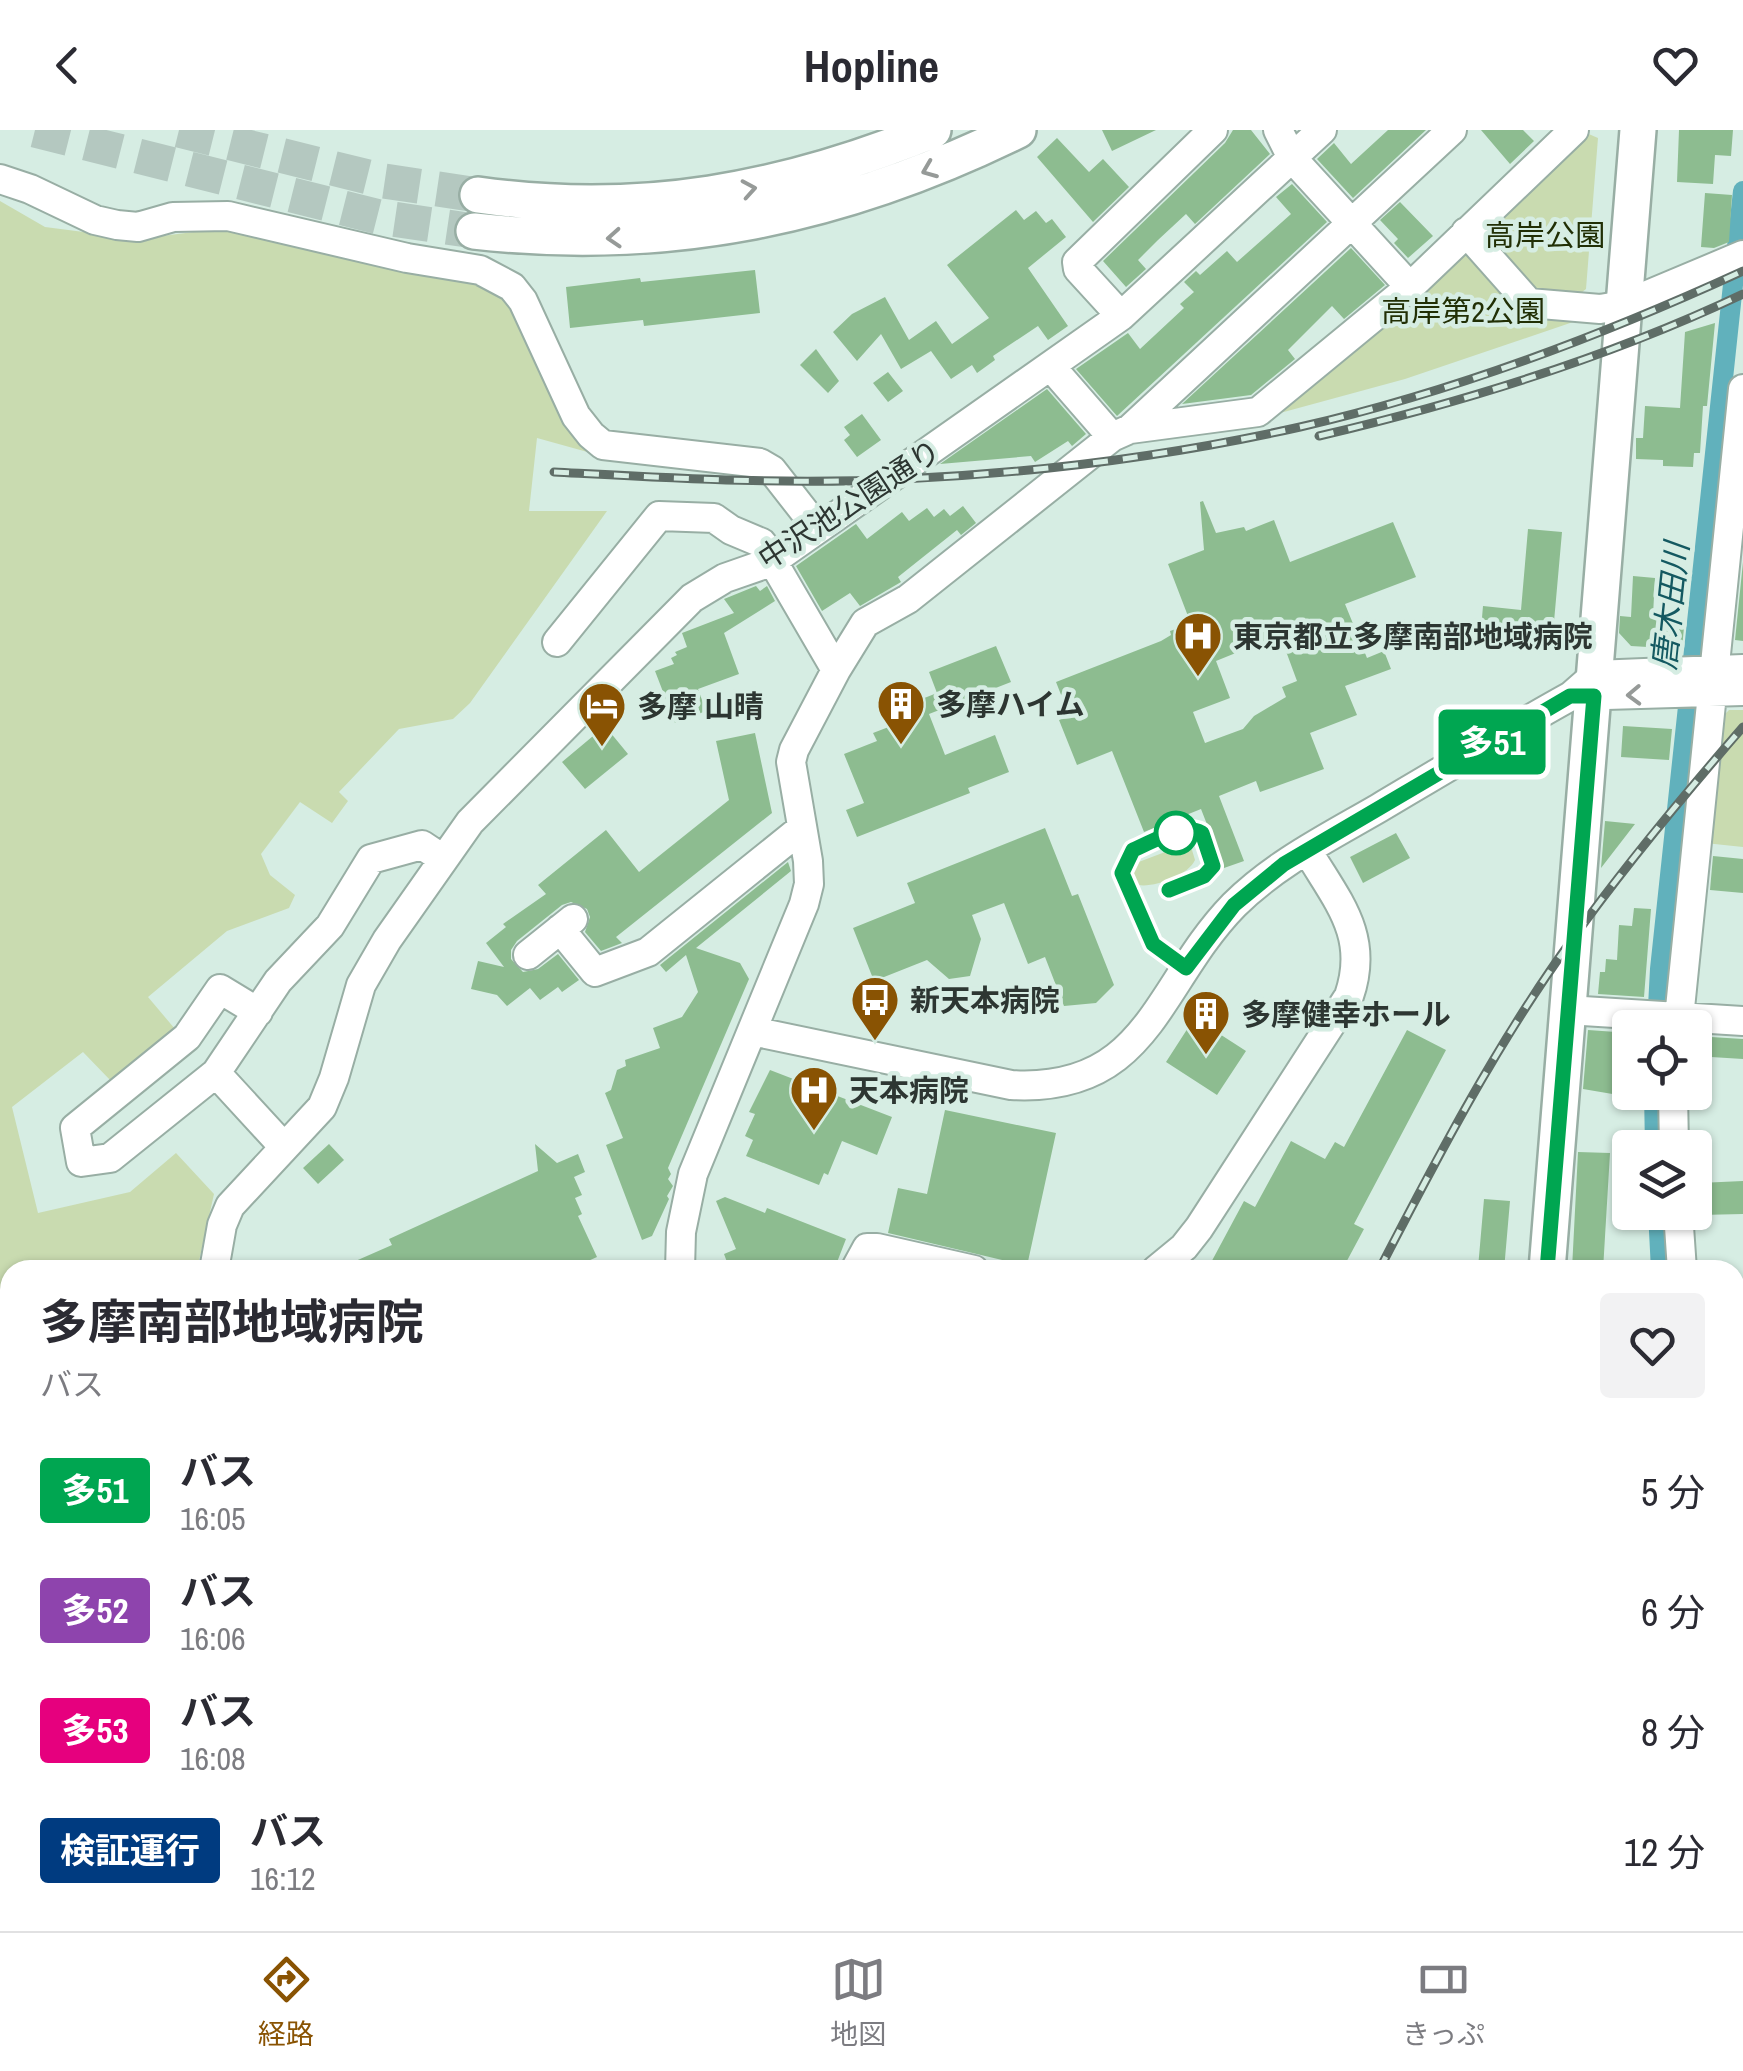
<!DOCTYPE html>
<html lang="ja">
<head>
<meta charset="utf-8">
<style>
  :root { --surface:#fff; --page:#f2f2f3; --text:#2b2b33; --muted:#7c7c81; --line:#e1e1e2; --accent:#895303 }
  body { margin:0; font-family:"Archivo Narrow","Noto Sans JP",sans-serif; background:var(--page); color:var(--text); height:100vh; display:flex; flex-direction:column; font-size:38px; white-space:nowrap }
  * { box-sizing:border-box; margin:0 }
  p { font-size:32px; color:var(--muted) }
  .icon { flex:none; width:55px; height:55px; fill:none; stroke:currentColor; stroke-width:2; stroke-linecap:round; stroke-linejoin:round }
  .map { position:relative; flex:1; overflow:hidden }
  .panel { position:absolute; left:0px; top:1130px; width:1745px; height:672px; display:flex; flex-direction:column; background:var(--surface); border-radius:30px 30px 0 0; box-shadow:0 2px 8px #0004 }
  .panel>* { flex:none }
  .badge { padding:0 20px; border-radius:8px; font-size:35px; line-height:65px }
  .tools { position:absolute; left:1612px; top:880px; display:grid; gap:20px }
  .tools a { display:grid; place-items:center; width:100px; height:100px; border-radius:10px; background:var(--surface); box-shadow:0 2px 8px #0004; font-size:50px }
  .map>.badge { position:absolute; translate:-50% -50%; box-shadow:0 0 0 5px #fff }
  .round { display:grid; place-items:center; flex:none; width:105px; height:105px; border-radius:10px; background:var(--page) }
  .headline { display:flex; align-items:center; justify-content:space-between; height:170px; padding:0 40px }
  h1 { font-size:48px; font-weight:700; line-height:75px }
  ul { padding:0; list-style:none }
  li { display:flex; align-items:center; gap:30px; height:120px; padding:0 40px }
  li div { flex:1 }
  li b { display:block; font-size:38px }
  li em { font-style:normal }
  li .badge { min-width:110px; font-weight:700; text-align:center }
  header { display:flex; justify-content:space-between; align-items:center; height:130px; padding:0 40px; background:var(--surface); font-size:45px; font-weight:700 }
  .dock { display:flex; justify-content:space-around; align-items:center; height:140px; border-top:2px solid var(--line); background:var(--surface); font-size:28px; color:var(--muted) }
  .dock a { display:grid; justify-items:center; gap:5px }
  .dock .selected { color:var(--accent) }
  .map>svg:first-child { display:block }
</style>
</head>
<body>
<header><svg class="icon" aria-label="back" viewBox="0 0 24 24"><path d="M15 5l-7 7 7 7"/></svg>Hopline<svg class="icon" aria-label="heart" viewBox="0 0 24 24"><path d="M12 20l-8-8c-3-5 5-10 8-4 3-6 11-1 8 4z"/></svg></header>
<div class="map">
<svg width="1743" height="1801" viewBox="0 0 1743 1801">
  <rect width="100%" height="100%" fill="#d6ede3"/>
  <path fill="#c9dbb0" d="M1584 2 1598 8 1586 159 1573 169 1534 164 1484 111 1485 99Z
    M0 71 45 97 138 109 233 97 494 157 511 176 559 281 591 323 537 308 529 381H607L470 573 453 589 399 599 339 662 348 671 332 693 300 672 261 724 270 745 295 765 289 778 227 801 148 867 175 899 111 951 83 922 12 977 38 1083 130 1062 176 1023 214 1064 197 1140H10V1585L0 1593Z
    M1471 123 1571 185 1576 191 1405 249 1265 287 1455 124Z
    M1729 580H1743V717L1705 713 1718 591Z
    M1181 716 1192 720 1195 730C1188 746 1150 760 1134 754L1130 744 1136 733Z
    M10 1617V1792L1021 1793 1020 1801H0V1623Z
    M1743 1622V1801H1683L1686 1793 1735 1792V1625Z"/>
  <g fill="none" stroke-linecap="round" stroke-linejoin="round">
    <path stroke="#61b1bc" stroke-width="20" d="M1657 896 1660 839 1743 61
      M1654 962 1655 1018
      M1658 1082 1661 1140
      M1671 1801 1674 1792"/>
  </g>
  <path fill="#8dbc90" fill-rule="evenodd" d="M1102 0H1156L1112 21Z
    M1233 0H1251L1270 24 1195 94 1186 84 1158 110 1138 130 1146 139 1126 157 1103 131 1225 13Z
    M1388 0H1426L1353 68 1317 29 1334 13 1351 34Z
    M1481 0H1523L1534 11 1510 34Z
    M1679 0H1733L1731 26 1715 25 1713 54 1677 52Z
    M1057 8 1089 42 1103 29 1129 57 1093 92 1037 27Z
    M1292 54 1327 92 1117 286 1076 239 1128 203 1140 219 1184 178 1180 174 1194 162 1184 152 1196 141 1200 145 1227 121 1237 132 1291 84 1276 67Z
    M1705 63 1732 65 1729 112 1714 118 1701 117Z
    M1400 72 1433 106 1408 128 1394 113 1398 109 1380 90Z
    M1016 80 1024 90 1036 81 1046 93 1052 89 1066 107 1028 138 1068 196 1048 210 1038 196 993 226 995 230 977 243 972 235 951 249 931 221 901 239 881 204 857 231 833 202 852 184 885 167 909 210 936 191 952 214 989 188 947 135Z
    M1351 118 1385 155 1344 189 1332 176 1288 220 1295 229 1251 265 1182 274Z
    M755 140 760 183 644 196 643 190 570 198 566 157 640 148 641 152Z
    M1715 193 1707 276H1703L1700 323H1694L1693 337 1663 336V330L1636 329V308H1643L1645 276 1680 278 1685 202Z
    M816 219 839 251 828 263 800 235Z
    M888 242 903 261 888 272 873 253Z
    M1047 259 1086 304 1072 316 1068 311 1035 332 1031 326 940 334Z
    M862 284 881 310 857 327 844 310 850 305 844 297Z
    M1203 371 1216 403 1244 397 1246 401 1274 390 1290 432 1393 392 1416 447 1345 474 1367 528 1384 521 1391 539 1345 556 1357 585 1310 603 1324 639 1260 662 1256 651 1219 666 1244 731 1224 738 1201 679 1144 702 1112 621 1077 635 1059 590 1069 585 1056 552 1161 511 1171 505 1170 501 1191 494 1168 434 1204 420 1200 372ZM1280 505 1297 551 1282 557 1286 567 1254 586 1243 599 1205 613 1193 582 1230 568 1216 531Z
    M963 376 976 393 961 405 957 400 898 447 901 452 860 476 850 463 822 481 796 436 856 394 867 409 902 382 909 391 927 378 934 387 944 379 950 386Z
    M1528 399 1562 402 1552 514 1480 511 1483 476 1521 480Z
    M1743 432V511L1735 510Z
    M1633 446 1655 448 1653 485 1669 486V496L1684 497 1682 519 1631 516 1619 503 1620 486 1631 487Z
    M756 456 760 461 767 456 775 471 724 503 739 544 698 559 706 581 675 593 655 541 674 534 671 528 677 525 675 522 687 517 682 503 734 483 724 469Z
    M996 516 1011 552 929 584 945 625 995 605 1009 642 968 658 970 663 857 707 846 680 864 673 844 624 877 611 873 603 899 593 894 580 937 563 929 542Z
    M605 596 628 624 585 659 562 632Z
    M1623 596 1672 599 1669 630 1621 627Z
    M755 603 772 683 616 807 622 813 601 821 585 802 590 787 587 779 571 772 562 775 517 811 511 820V829L523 842 538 839 558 824 579 850 562 862 558 857 540 870 530 858 507 876 497 865 471 859 478 831 504 837 486 813 506 797 503 794 546 764 538 755 606 700 639 742 729 670 716 611Z
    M1605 691 1635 694 1601 738Z
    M1045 698 1072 766 1078 764 1114 855 1096 873 1064 876 1045 827 1028 834 1004 773 972 785 981 809 970 846 949 849 927 830 874 851 853 798 915 773 907 753Z
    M1396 703 1410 728 1363 753 1350 727Z
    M1713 726 1743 729V763L1710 760Z
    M788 732 791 741 696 818 740 833 749 849 668 1038 671 1044 668 1049 673 1056 667 1066 669 1069 652 1106 642 1110 606 1015 623 1008 605 963 611 960 617 940 626 936 625 930 660 918 653 898 682 887 698 862 686 825 666 842 660 835Z
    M1634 778 1651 779 1644 867 1598 864 1600 842H1605L1606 829 1617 830 1619 795 1632 796Z
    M1208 884 1221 892 1215 901 1246 921 1217 965 1166 932 1195 887 1203 892Z
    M1407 900 1446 920 1354 1094 1364 1099 1342 1140H1207L1244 1071 1255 1077 1291 1011 1325 1029 1335 1012 1344 1017Z
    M1588 900 1630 903V967L1583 959Z
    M1695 906 1743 909V929L1695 926Z
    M770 940 892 987 877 1025 842 1011 828 1045 824 1043 819 1055 746 1026 753 1010 745 1006 755 984 749 982Z
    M945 980 1056 1003 1027 1136 888 1103 898 1058 927 1064Z
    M329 1014 344 1030 318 1054 303 1038Z
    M535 1014 557 1033 578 1024 585 1042 574 1047 582 1065 575 1068 582 1084 578 1086 597 1127 568 1140H335L392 1115 389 1109 538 1041Z
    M1578 1022 1610 1023 1603 1140 1572 1139Z
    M1743 1051V1084L1700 1085 1699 1053Z
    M725 1067 765 1083 767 1078 846 1109 834 1140H730L724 1124 736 1119 716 1071Z
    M1484 1069 1510 1071 1504 1140 1478 1138Z"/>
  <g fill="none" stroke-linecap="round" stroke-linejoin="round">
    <path stroke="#b4c8c0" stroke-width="35" stroke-dasharray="35 18" stroke-linecap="butt" d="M35 0 379 87 474 101
      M179 0 384 51 478 65"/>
    <g stroke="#98aea4" stroke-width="32">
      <path id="minor" d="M1278 0 1292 28 1410 157
        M0 49 30 59 95 90 117 95 138 97 173 87 228 86 407 128 480 140 512 157 523 171 576 286 591 305 603 315 760 333 772 340 818 399
        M1466 102 1529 173 1600 179 1624 175 1743 125
        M1121 186 1078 139 1077 132 1213 0
        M1052 238 1112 307
        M1130 299 1258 282 1410 157 1574 0
        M557 512 659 386 714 388 731 400 762 413 836 540
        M1572 566 1743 561
        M560 799 595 842 648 822 801 699
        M528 825 573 789
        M1567 880 1743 891
        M258 882 220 859 187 907 75 998 81 1032 110 1028 216 943 278 851 330 796 371 729 422 715 443 729
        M1678 898 1743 259
        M752 901 1011 955C1149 963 1156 855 1234 775 1275 734 1329 707 1379 678 1443 640 1506 602 1571 566L1595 545 1743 539
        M216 943 284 1017
        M1673 962 1674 1018
        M1678 1082 1682 1140
        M214 1140 222 1095 230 1076 322 977 334 948 361 855 387 810 470 692 692 468 725 448 771 432 1121 186 1322 0
        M680 1140 681 1102 693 1044 804 774 809 754 808 731 791 632 794 620 836 540 865 493 908 469 1112 307 1130 299 1452 0
        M855 1140 867 1118H877L974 1140
        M1156 1140 1184 1117 1199 1098 1349 866C1370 805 1337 771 1307 720
        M1735 1466 1743 1467
        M1735 1606 1743 1604
        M0 1611 10 1604
        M1035 1801 1036 1792
        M1164 1801 1165 1792
        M1221 1801 1223 1792
        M1311 1801 1312 1792
        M1654 1801 1657 1792"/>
    </g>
    <g stroke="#98aea4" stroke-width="40">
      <path id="major" d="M478 65C640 88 783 61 933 0
        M474 101C669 123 843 86 1018 0
        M1547 1140 1638 0
        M1466 1801 1467 1792"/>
    </g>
    <use href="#minor" stroke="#fff" stroke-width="28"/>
    <use href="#major" stroke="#fff" stroke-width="35"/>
    <g stroke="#5f6d67" stroke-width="9">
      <path id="rail" d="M1319 306C1464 272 1608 228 1743 164
        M554 342C670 348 786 355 902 349 1036 343 1170 326 1300 297 1453 262 1601 206 1743 141
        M1379 1140C1437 1028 1497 913 1571 811 1624 737 1683 666 1743 597
        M1178 1801 1180 1792"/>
    </g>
    <use href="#rail" stroke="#d6ede3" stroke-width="5" stroke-dasharray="15" stroke-linecap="butt"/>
  </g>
  <defs><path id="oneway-chevron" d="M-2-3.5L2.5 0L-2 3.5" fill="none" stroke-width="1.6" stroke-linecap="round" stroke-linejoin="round" transform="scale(2.5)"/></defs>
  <g stroke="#969a98">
    <use href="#oneway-chevron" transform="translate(929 40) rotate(158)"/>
    <use href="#oneway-chevron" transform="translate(749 59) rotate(-10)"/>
    <use href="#oneway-chevron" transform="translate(614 108) rotate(176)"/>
    <use href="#oneway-chevron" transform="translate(1634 565) rotate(178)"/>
  </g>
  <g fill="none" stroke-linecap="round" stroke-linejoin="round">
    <g stroke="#fff" stroke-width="22">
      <path id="line" d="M1169 760 1204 746 1213 736 1202 703C1182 692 1153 712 1133 720L1122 743 1153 814 1186 838 1234 775 1284 734 1570 566H1594L1547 1140"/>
    </g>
    <use href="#line" stroke="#00a651" stroke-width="15"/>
  </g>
  <defs>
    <g id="hospital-pin" transform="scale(2.5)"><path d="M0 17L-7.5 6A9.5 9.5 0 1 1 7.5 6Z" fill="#895303" stroke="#d6ede3"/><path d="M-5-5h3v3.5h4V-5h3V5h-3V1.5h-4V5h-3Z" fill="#fff"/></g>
    <g id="building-pin" transform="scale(2.5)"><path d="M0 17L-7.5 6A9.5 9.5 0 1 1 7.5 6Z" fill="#895303" stroke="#d6ede3"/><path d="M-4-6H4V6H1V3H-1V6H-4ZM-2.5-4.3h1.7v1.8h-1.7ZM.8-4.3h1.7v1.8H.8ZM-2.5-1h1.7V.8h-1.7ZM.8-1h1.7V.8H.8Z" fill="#fff"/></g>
    <g id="hotel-pin" transform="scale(2.5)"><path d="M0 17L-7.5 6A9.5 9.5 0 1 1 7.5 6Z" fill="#895303" stroke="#d6ede3"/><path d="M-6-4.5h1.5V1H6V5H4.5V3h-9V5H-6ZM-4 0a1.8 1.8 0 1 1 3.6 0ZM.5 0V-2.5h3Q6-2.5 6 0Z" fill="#fff"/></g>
    <g id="bus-pin" transform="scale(2.5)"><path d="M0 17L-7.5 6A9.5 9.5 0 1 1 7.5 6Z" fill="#895303" stroke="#d6ede3"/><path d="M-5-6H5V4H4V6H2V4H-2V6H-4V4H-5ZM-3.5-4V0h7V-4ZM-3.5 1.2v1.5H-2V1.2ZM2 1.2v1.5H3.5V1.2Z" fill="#fff"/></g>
  </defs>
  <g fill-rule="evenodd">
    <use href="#hospital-pin" x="1198" y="506"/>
    <use href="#building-pin" x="901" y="574"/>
    <use href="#hotel-pin" x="602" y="576"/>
    <use href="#bus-pin" x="875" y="870"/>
    <use href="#building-pin" x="1206" y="884"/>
    <use href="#hospital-pin" x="814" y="960"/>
  </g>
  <circle fill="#fff" stroke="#00a651" stroke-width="5" cx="1176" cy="703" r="20"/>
  <g text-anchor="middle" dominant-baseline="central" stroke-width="9" stroke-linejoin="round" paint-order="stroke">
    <g font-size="30" fill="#212f05" stroke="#d6ede3">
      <text x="1545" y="105">高岸公園</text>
      <text x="1463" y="181">高岸第2公園</text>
    </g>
    <g font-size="30" fill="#2d3632" stroke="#d6ede3">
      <text transform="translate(849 374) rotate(-33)">中沢池公園通り</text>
    </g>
    <g font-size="30" font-weight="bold" fill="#2d3632" stroke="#d6ede3" text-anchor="start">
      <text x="1233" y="506">東京都立多摩南部地域病院</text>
      <text x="936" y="574">多摩ハイム</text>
      <text x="637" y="576">多摩 山晴</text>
      <text x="910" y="870">新天本病院</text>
      <text x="1241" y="884">多摩健幸ホール</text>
      <text x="849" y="960">天本病院</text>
    </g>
    <g font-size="32" font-style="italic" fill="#145961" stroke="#d6ede3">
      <text transform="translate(1670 476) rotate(-84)">唐木田川</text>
    </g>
  </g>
</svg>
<div class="tools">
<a><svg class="icon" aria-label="locate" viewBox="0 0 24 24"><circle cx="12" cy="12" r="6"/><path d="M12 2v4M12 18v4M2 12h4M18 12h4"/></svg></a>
<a><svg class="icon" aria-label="layers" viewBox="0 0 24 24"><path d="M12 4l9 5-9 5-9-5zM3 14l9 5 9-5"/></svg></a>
</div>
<b class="badge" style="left:1492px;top:612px;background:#00a651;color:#fff">多51</b>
<section class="panel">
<div class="headline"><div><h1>多摩南部地域病院</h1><p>バス</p></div><a class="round"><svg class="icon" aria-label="heart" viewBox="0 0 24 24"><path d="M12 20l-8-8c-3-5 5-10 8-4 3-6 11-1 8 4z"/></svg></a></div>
<ul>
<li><span class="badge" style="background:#00a651;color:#fff">多51</span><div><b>バス</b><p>16:05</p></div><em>5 分</em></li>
<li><span class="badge" style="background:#8e44ad;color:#fff">多52</span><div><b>バス</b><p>16:06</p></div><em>6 分</em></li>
<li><span class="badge" style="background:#e6007e;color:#fff">多53</span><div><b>バス</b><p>16:08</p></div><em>8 分</em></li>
<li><span class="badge" style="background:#003b80;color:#fff">検証運行</span><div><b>バス</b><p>16:12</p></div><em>12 分</em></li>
</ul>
</section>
</div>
<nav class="dock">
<a class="selected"><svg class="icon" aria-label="directions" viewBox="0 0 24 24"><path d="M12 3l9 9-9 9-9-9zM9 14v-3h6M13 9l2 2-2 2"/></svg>経路</a>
<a><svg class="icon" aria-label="map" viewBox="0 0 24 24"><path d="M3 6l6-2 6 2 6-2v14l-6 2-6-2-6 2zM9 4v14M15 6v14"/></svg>地図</a>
<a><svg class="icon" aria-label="tickets" viewBox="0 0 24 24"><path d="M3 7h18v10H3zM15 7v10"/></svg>きっぷ</a>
</nav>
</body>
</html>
